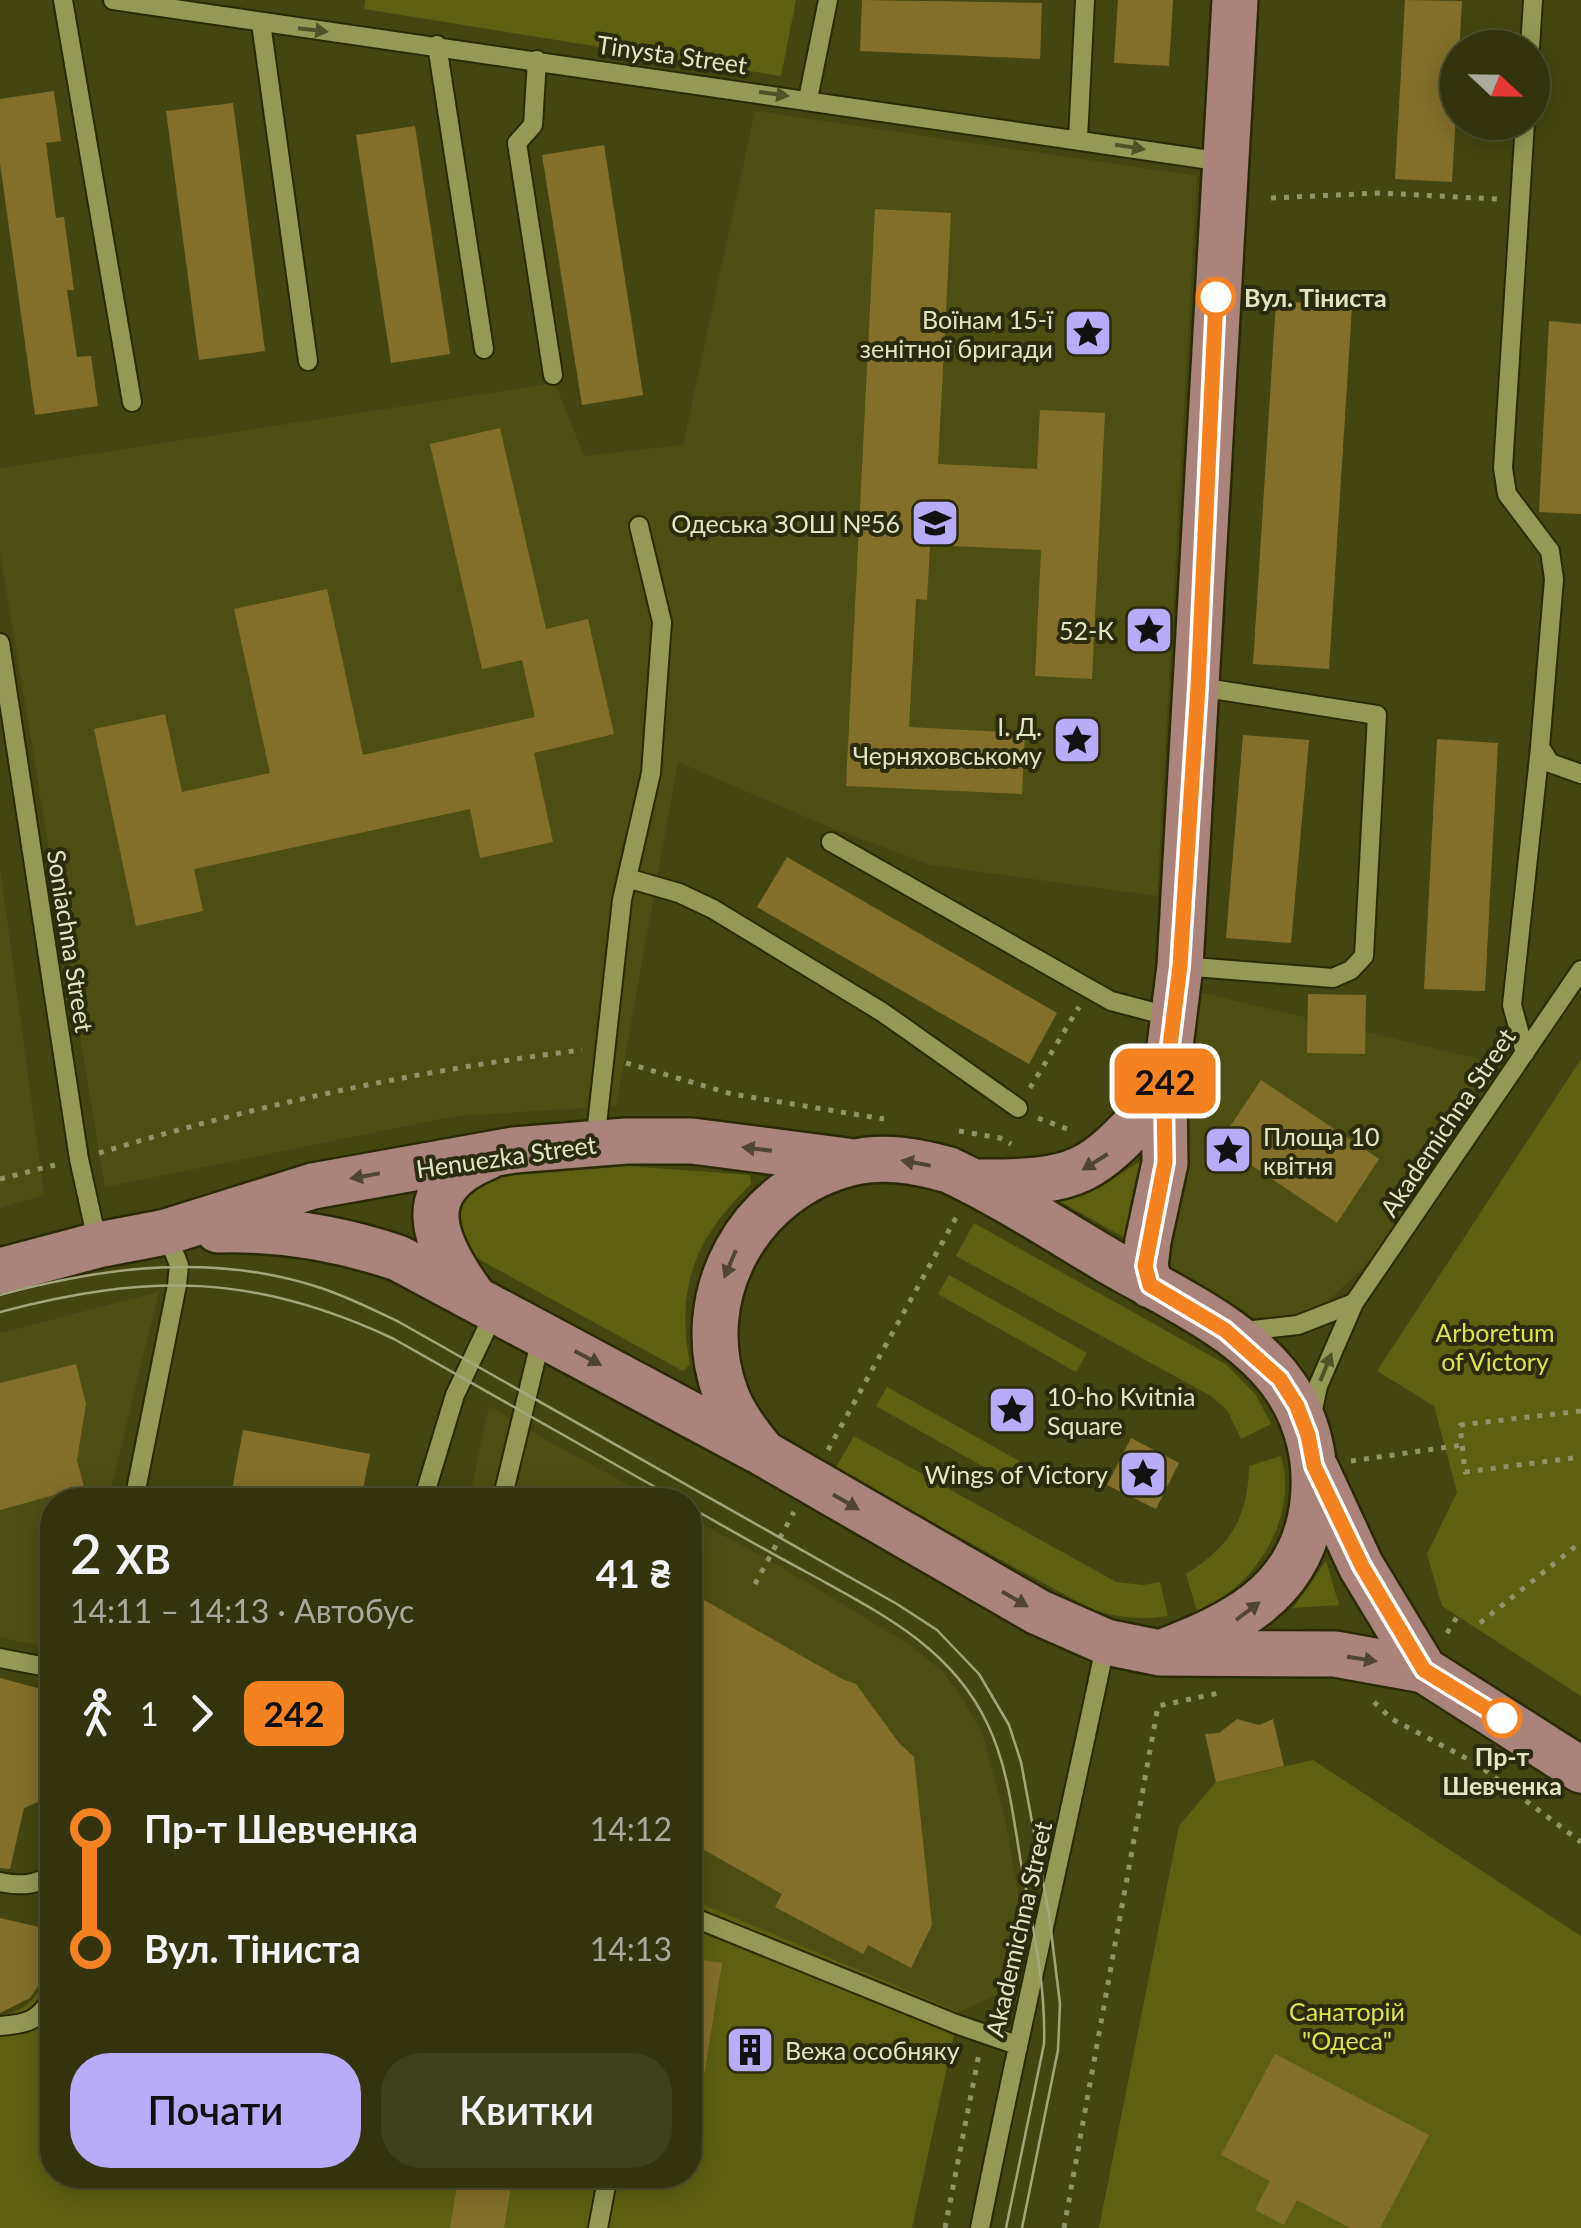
<!DOCTYPE html>
<html lang="uk">
<head>
<meta charset="utf-8">
<style>
  :root { --surface:#33340d; --page:#3e3f1b; --text:#f1f3f6; --muted:#a9aa9d; --line:#4e4f2e; --accent:#b8abf7 }
  body { margin:0; font-family:Lato,sans-serif; background:var(--page); color:var(--text); height:100vh; display:flex; flex-direction:column; font-size:38px; white-space:nowrap }
  * { box-sizing:border-box; margin:0 }
  p { font-size:32px; color:var(--muted) }
  .icon { flex:none; width:55px; height:55px; fill:none; stroke:currentColor; stroke-width:2; stroke-linecap:round; stroke-linejoin:round }
  .map { position:relative; flex:1; overflow:hidden }
  .sheet { position:absolute; left:40px; top:1488px; width:662px; height:700px; display:flex; flex-direction:column; background:var(--surface); border-radius:40px; box-shadow:0 5px 25px #0003,0 0 0 2px var(--line) }
  .sheet>* { flex:none }
  .badge { padding:0 20px; border-radius:15px; font-size:35px; line-height:65px }
  .needle { width:65px; rotate:112deg }
  .tools { position:absolute; left:1440px; top:30px; display:grid; gap:20px }
  .tools a { display:grid; place-items:center; width:110px; height:110px; border-radius:50%; background:var(--surface); box-shadow:0 5px 25px #0003,0 0 0 2px var(--line); font-size:50px }
  .map>.badge { position:absolute; translate:-50% -50%; box-shadow:0 0 0 5px #fff }
  .legs { display:flex; align-items:center; gap:15px; height:110px; padding:0 30px; font-size:32px }
  .legs p { margin-inline-start:auto }
  .summary { display:flex; align-items:center; justify-content:space-between; height:170px; padding:0 30px }
  h1 { font-size:55px; font-weight:600; line-height:75px }
  .primary-button { display:flex; gap:20px; margin-top:auto; padding:20px 30px }
  .primary-button a { flex:1; height:115px; border-radius:40px; background:var(--accent); color:#111; font-size:40px; font-weight:600; line-height:115px; text-align:center }
  .primary-button a+a { background:var(--page); color:var(--text) }
  ul { padding:0 30px; list-style:none }
  li { display:flex; align-items:center; gap:35px; height:120px; font-size:38px }
  li i { display:grid; place-items:center; width:15px; height:100%; margin:0 12px; background:currentColor }
  li i::after { content:''; width:25px; height:25px; margin:-12px; border:8px solid; border-radius:50%; background:var(--surface) }
  li p { margin-inline-start:auto }
  li:first-child i { background:linear-gradient(#0000 50%,currentColor 0) }
  li:last-child i { background:linear-gradient(currentColor 50%,#0000 0) }
  .map>svg:first-child { display:block }
</style>
</head>
<body>
<div class="map">
<svg width="1581" height="2228" viewBox="0 0 1581 2228">
  <rect width="100%" height="100%" fill="#444611"/>
  <path fill="#4d4f12" d="M755 111 1197 176 1157 896 931 865 829 827 678 762 616 1106 456 1116 105 1187 0 552V468L555 383 584 456 683 445Z
    M0 867 44 1195 0 1208Z
    M1190 990 1496 1063 1372 1258 1314 1315 1242 1318 1156 1265Z
    M159 1292 108 1500H52V1649L0 1637V1333Z
    M489 1406 551 1443 657 1500H469Z
    M690 1518 768 1559 910 1645 944 1673 964 1701 982 1733 1005 1819 1020 1903 1003 1992 959 2012 690 1899Z"/>
  <path fill="#5d6011" d="M365 0H796L781 76 364 9Z
    M1581 1059V1696L1442 1606 1427 1554 1457 1492 1434 1406 1377 1371Z
    M1147 1157 1127 1239 1054 1198 1104 1184Z
    M574 1162 750 1175 751 1184C696 1237 675 1287 690 1364L683 1371 482 1261 458 1241 456 1196 487 1175Z
    M974 1223 1227 1365 1256 1395 1271 1424 1241 1439 1227 1410 1211 1396 956 1256Z
    M949 1275 1087 1353 1076 1372 938 1294Z
    M887 1387 1023 1463 1012 1483 876 1406Z
    M854 1436 1116 1582 1143 1585 1160 1582 1168 1616C1138 1620 1117 1618 1089 1608L835 1469Z
    M1281 1456C1299 1518 1255 1588 1197 1611L1186 1574C1230 1546 1248 1519 1249 1466Z
    M1326 1561 1339 1605 1293 1608Z
    M1313 1760 1581 1936V2228H1099L1179 1826 1216 1782Z
    M690 1899 959 2012 912 2228H0V2015C29 2012 38 1993 52 1970V2175H690Z"/>
  <path fill="#846f2a" d="M862 0 1042 3 1040 59 860 51Z
    M1118 0H1173L1169 66 1114 63Z
    M1405 0 1462 1 1452 182 1395 179Z
    M54 91 61 141 46 143 56 218 64 217 74 290H67L77 357 91 356 98 406 35 415 0 163V99Z
    M233 103 265 351 199 360 166 111Z
    M415 126 450 354 391 363 356 135Z
    M604 145 643 395 582 405 542 155Z
    M875 209 951 213 938 464 1037 469 1040 410 1105 413 1092 679 1035 676 1041 550 930 545 927 600 916 599 909 727 1025 733 1022 794 846 786Z
    M1276 301 1352 306 1329 669 1253 664Z
    M1549 321 1581 324V514L1539 512Z
    M500 428 546 629 588 619 614 734 534 753 553 842 480 858 470 809 194 869 203 911 136 926 94 729 165 714 182 792 270 773 234 609 327 589 363 755 535 717 522 660 482 669 430 444Z
    M1243 735 1309 740 1291 943 1226 938Z
    M1437 739 1498 743 1485 991 1424 989Z
    M787 857 1057 1013 1029 1064 757 907Z
    M1308 994 1366 995 1365 1054 1307 1053Z
    M1261 1080 1379 1159 1337 1223 1219 1143Z
    M76 1364 86 1404 77 1460 84 1487 0 1510V1383Z
    M243 1430 370 1454 361 1500H230Z
    M1131 1438 1179 1463 1156 1509 1107 1485Z
    M690 1592 842 1679 856 1684 899 1743 914 1757 932 1925 911 1968 868 1945 863 1954 775 1907 782 1894 690 1842Z
    M0 1678 52 1692V1796L24 1808 10 1869 0 1868Z
    M1237 1719 1259 1725 1273 1719 1284 1766 1216 1782 1205 1734 1219 1733Z
    M0 1918 52 1930V1965L30 1998 0 2013Z
    M690 1958 722 1963 704 2076 690 2075Z
    M1275 2054 1429 2135 1380 2228H1350L1297 2200 1284 2225 1255 2210 1270 2181 1221 2155Z
    M459 2175H513L504 2228H450Z"/>
  <g fill="none" stroke-linecap="round" stroke-linejoin="round">
    <g stroke="#2a2b06" stroke-width="22">
      <path id="minor" d="M63 0 132 402
        M113 0 1224 162
        M261 23 308 361
        M437 45 484 349
        M1530 48 1533 0
        M537 60 533 125 517 143 553 375
        M808 99 828 0
        M1525 122 1503 468 1507 494 1550 551 1554 579 1540 747 1550 763 1581 774
        M1078 139 1085 0
        M0 643 79 1159 98 1245
        M831 842 1111 1001 1172 1017
        M627 878 679 893 713 909 882 1012 1018 1108
        M1181 966 1333 978 1351 970 1364 956 1377 715 1199 687
        M1525 1053 1512 1005 1540 748
        M595 1143 622 900 651 773 662 622 639 526
        M1244 1331 1298 1325 1354 1303
        M1312 1415 1318 1386 1354 1303 1581 970
        M134 1500 177 1285 179 1265 166 1232
        M423 1500 455 1395 496 1309
        M502 1500 542 1334
        M0 1658 52 1668
        M0 1882C20 1886 36 1886 52 1874
        M690 1916 956 2024 1017 2045
        M0 2026C27 2024 38 2021 52 1998
        M598 2228 608 2175
        M980 2228C1019 2032 1065 1838 1106 1642"/>
    </g>
    <g stroke="#2a2b06" stroke-width="50">
      <path id="major" d="M975 1182C1086 1183 1091 1172 1164 1094
        M218 1230C281 1228 338 1238 398 1258L757 1450
        M0 1271 98 1245 166 1232 313 1186 514 1150 626 1141H692L847 1161
        M1150 1285 1145 1266 1148 1241 1165 1163 1164 1094 1180 966 1235 0
        M472 1295C433 1241 410 1189 487 1157
        M1316 1469 1361 1566 1424 1670
        M1160 1653C1232 1625 1298 1596 1312 1510 1319 1465 1309 1418 1281 1381 1240 1326 1165 1294 1107 1260 1055 1229 1004 1196 949 1170 917 1161 884 1155 851 1163 749 1188 689 1296 726 1395 734 1417 749 1435 763 1453L1038 1612 1106 1642 1160 1653 1335 1654 1424 1670 1581 1770"/>
    </g>
    <path stroke="#919468" stroke-width="5" stroke-dasharray="5 8" stroke-linecap="butt" d="M1271 198 1380 193 1497 199
      M626 1063 732 1094 884 1119
      M1030 1088 1079 1007
      M1038 1118 1070 1130
      M959 1131 1000 1138 1011 1144
      M99 1153C256 1105 419 1070 582 1050
      M0 1179 55 1165
      M1581 1411 1460 1425 1465 1472 1581 1457
      M828 1450 958 1214
      M1351 1461 1462 1445
      M755 1584 794 1512
      M1480 1623 1581 1542
      M1447 1633 1461 1611
      M1374 1702 1392 1719 1477 1764 1581 1842
      M945 2228 979 2054
      M1064 2228 1158 1706 1219 1693"/>
    <use href="#minor" stroke="#949955" stroke-width="18"/>
    <use href="#major" stroke="#aa837a" stroke-width="45"/>
    <path stroke="#a3a67c" stroke-width="2.5" d="M0 1295C106 1266 215 1253 321 1288 348 1297 374 1310 399 1322L897 1604 937 1630 979 1674 1009 1725 1021 1762 1049 1914 1060 2004 1058 2050 1022 2228
      M0 1312C148 1273 254 1273 394 1339L678 1500
      M690 1507C730 1530 769 1552 810 1574 880 1613 951 1647 987 1723 1008 1766 1013 1816 1021 1863 1032 1922 1046 1983 1044 2044L1006 2228"/>
  </g>
  <defs><path id="oneway-solid" d="M-6-.8H1V-3.2L6.5 0L1 3.2V.8H-6Z" transform="scale(2.5)"/></defs>
  <g fill="#4f5228">
    <use href="#oneway-solid" transform="translate(313 30) rotate(7)"/>
    <use href="#oneway-solid" transform="translate(774 94) rotate(8)"/>
    <use href="#oneway-solid" transform="translate(1130 147) rotate(9)"/>
    <use href="#oneway-solid" transform="translate(1326 1367) rotate(-68)"/>
  </g>
  <g fill="#50452f">
    <use href="#oneway-solid" transform="translate(757 1149) rotate(-173)"/>
    <use href="#oneway-solid" transform="translate(1095 1162) rotate(148)"/>
    <use href="#oneway-solid" transform="translate(916 1163) rotate(-170)"/>
    <use href="#oneway-solid" transform="translate(365 1176) rotate(170)"/>
    <use href="#oneway-solid" transform="translate(730 1264) rotate(113)"/>
    <use href="#oneway-solid" transform="translate(588 1358) rotate(28)"/>
    <use href="#oneway-solid" transform="translate(846 1502) rotate(30)"/>
    <use href="#oneway-solid" transform="translate(1015 1599) rotate(30)"/>
    <use href="#oneway-solid" transform="translate(1248 1611) rotate(-37)"/>
    <use href="#oneway-solid" transform="translate(1362 1659) rotate(9)"/>
  </g>
  <g fill="none" stroke-linecap="round" stroke-linejoin="round">
    <g stroke="#fff" stroke-width="22">
      <path id="line-1" d="M1216 297 1198 687 1180 966 1164 1094 1165 1162 1145 1266 1150 1285 1225 1330 1280 1379 1297 1406 1308 1435 1314 1466 1362 1566 1424 1670 1502 1718"/>
    </g>
    <use href="#line-1" stroke="#f58220" stroke-width="15"/>
  </g>
  <defs>
    <g id="sight-square" transform="scale(2.5)"><rect x="-9" y="-9" width="18" height="18" rx="4" fill="#b8abf7" stroke="#2a2b0f"/><path d="M0-6L1.8-2.2L6-1.7L2.9 1.2L3.7 5.4L0 3.3L-3.7 5.4L-2.9 1.2L-6-1.7L-1.8-2.2Z" fill="#111"/></g>
    <g id="school-square" transform="scale(2.5)"><rect x="-9" y="-9" width="18" height="18" rx="4" fill="#b8abf7" stroke="#2a2b0f"/><path d="M0-5L7-2L0 1L-7-2ZM-4 1L0 2.5L4 1V4Q0 6-4 4Z" fill="#111"/></g>
    <g id="building-square" transform="scale(2.5)"><rect x="-9" y="-9" width="18" height="18" rx="4" fill="#b8abf7" stroke="#2a2b0f"/><path d="M-4-6H4V6H1V3H-1V6H-4ZM-2.5-4.3h1.7v1.8h-1.7ZM.8-4.3h1.7v1.8H.8ZM-2.5-1h1.7V.8h-1.7ZM.8-1h1.7V.8H.8Z" fill="#111"/></g>
  </defs>
  <g fill-rule="evenodd">
    <use href="#sight-square" x="1088" y="333"/>
    <use href="#school-square" x="935" y="523"/>
    <use href="#sight-square" x="1149" y="630"/>
    <use href="#sight-square" x="1077" y="740"/>
    <use href="#sight-square" x="1228" y="1150"/>
    <use href="#sight-square" x="1012" y="1410"/>
    <use href="#sight-square" x="1143" y="1474"/>
    <use href="#building-square" x="750" y="2050"/>
  </g>
  <g fill="#fff" stroke="#f58220" stroke-width="5">
    <circle cx="1216" cy="297" r="18"/>
    <circle cx="1502" cy="1718" r="18"/>
  </g>
  <g text-anchor="middle" dominant-baseline="central" stroke-width="8" stroke-linejoin="round" paint-order="stroke">
    <g font-size="25" fill="#e1e5c2" stroke="#2a2b0f">
      <text transform="translate(672 54) rotate(8)">Tinysta Street</text>
      <text transform="translate(71 941) rotate(81)">Soniachna Street</text>
      <text transform="translate(1447 1122) rotate(-56)">Akademichna Street</text>
      <text transform="translate(506 1156) rotate(-8)">Henuezka Street</text>
      <text transform="translate(1018 1929) rotate(-77)">Akademichna Street</text>
    </g>
    <g font-size="25" font-weight="bold" fill="#e1e5c2" stroke="#2a2b0f" text-anchor="start">
      <text x="1244" y="297">Вул. Тіниста</text>
      <text x="1502" y="1756" text-anchor="middle">Пр-т<tspan x="1502" dy="29">Шевченка</tspan></text>
    </g>
    <g font-size="25" fill="#e1e5c2" stroke="#2a2b0f" text-anchor="end">
      <text x="1053" y="319">Воїнам 15-ї<tspan x="1053" dy="29">зенітної бригади</tspan></text>
      <text x="900" y="523">Одеська ЗОШ №56</text>
      <text x="1114" y="630">52-К</text>
      <text x="1042" y="726">І. Д.<tspan x="1042" dy="29">Черняховському</tspan></text>
      <text x="1263" y="1136" text-anchor="start">Площа 10<tspan x="1263" dy="29">квітня</tspan></text>
      <text x="1047" y="1396" text-anchor="start">10-ho Kvitnia<tspan x="1047" dy="29">Square</tspan></text>
      <text x="1108" y="1474">Wings of Victory</text>
      <text x="785" y="2050" text-anchor="start">Вежа особняку</text>
    </g>
    <g font-size="25" fill="#dde44b" stroke="#2a2b0f">
      <text x="1495" y="1332">Arboretum<tspan x="1495" dy="29">of Victory</tspan></text>
      <text x="1347" y="2011">Санаторій<tspan x="1347" dy="29">"Одеса"</tspan></text>
    </g>
  </g>
</svg>
<div class="tools">
<a><svg class="needle" viewBox="-14 -14 28 28"><path d="M0-13l5 13h-10z" fill="#e53935"/><path d="M0 13l5-13h-10z" fill="#a9aa9d"/></svg></a>
</div>
<b class="badge" style="left:1165px;top:1081px;background:#f58220;color:#111">242</b>
<section class="sheet">
<div class="summary"><div><h1>2 хв</h1><p>14:11 – 14:13 · Автобус</p></div><b>41 ₴</b></div>
<div class="legs"><svg class="icon" aria-label="walk" viewBox="0 0 24 24"><circle cx="13" cy="4" r="2"/><path d="M13 8l-2 6 4 7M11 14l-3 7M7 12l3-4h3l4 4"/></svg>1<svg class="icon" aria-label="forward" viewBox="0 0 24 24"><path d="M9 5l7 7-7 7"/></svg><b class="badge" style="background:#f58220;color:#111">242</b></div>
<ul>
<li><i style="color:#f58220"></i><b>Пр-т Шевченка</b><p>14:12</p></li>
<li><i style="color:#f58220"></i><b>Вул. Тіниста</b><p>14:13</p></li>
</ul>
<div class="primary-button"><a>Почати</a><a>Квитки</a></div>
</section>
</div>
</body>
</html>
